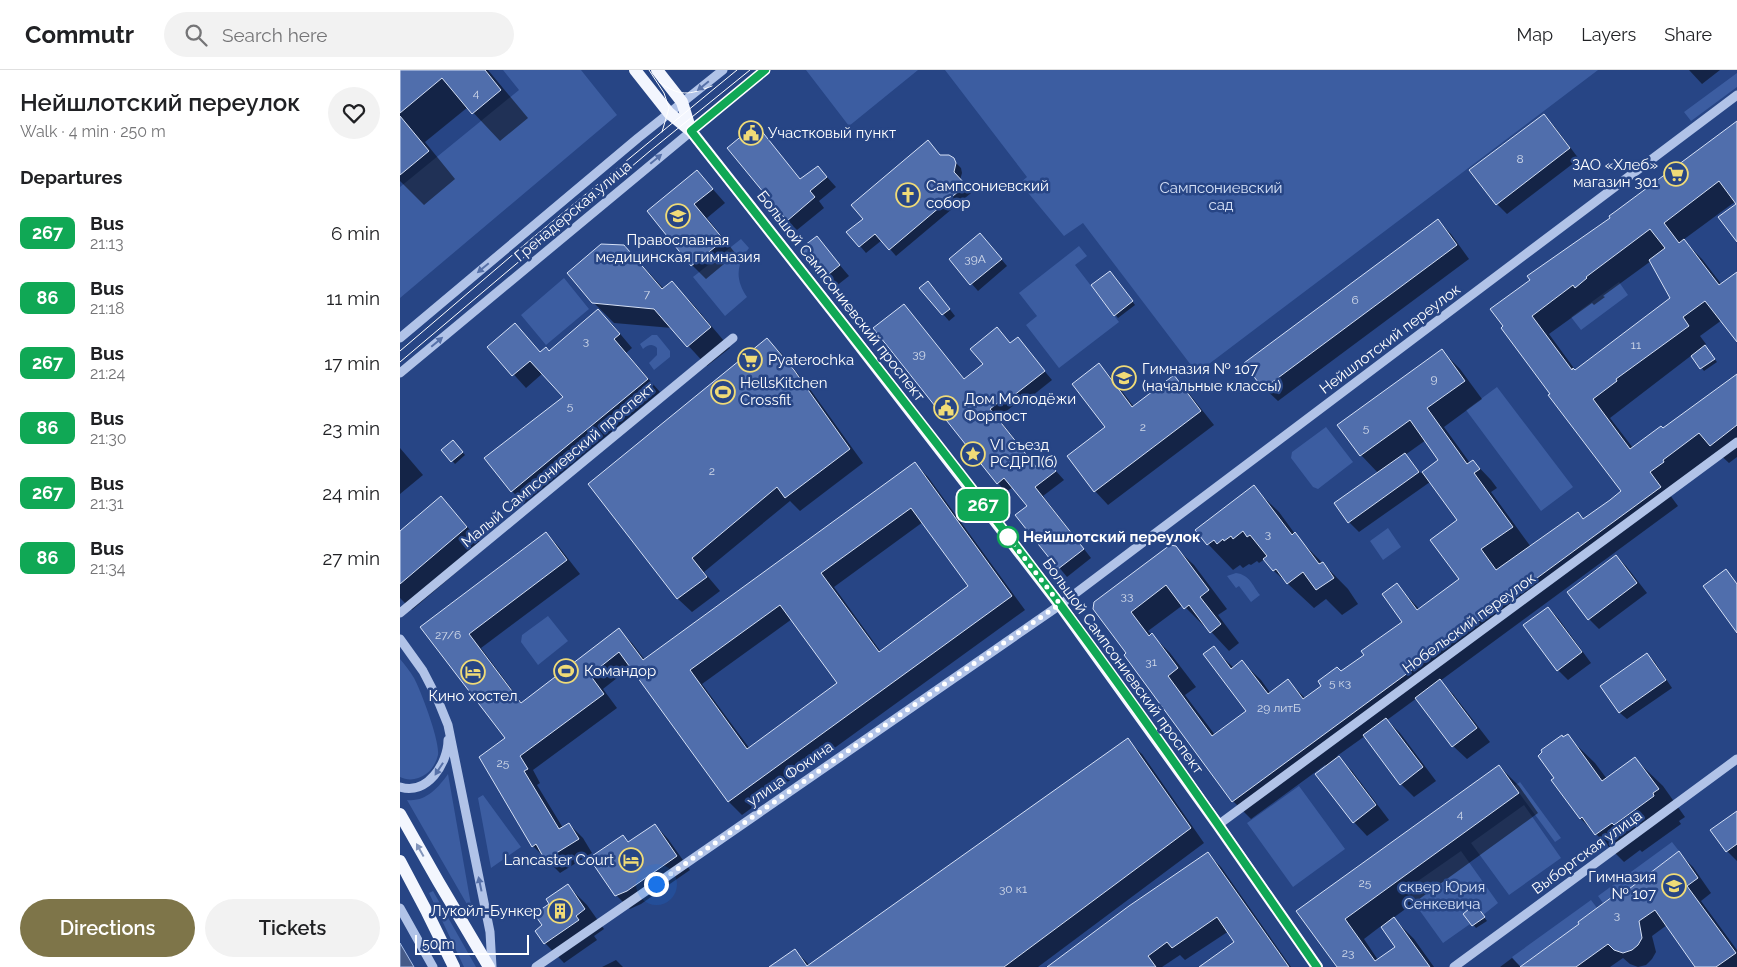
<!DOCTYPE html>
<html lang="en">
<head>
<meta charset="utf-8">
<style>
  :root { --surface:#fff; --page:#f2f2f2; --text:#202124; --muted:#757577; --line:#e0e0e0; --accent:#7e7549 }
  body { margin:0; font-family:Raleway,sans-serif; background:var(--page); color:var(--text); height:100vh; display:flex; flex-direction:column; font-size:19px; white-space:nowrap }
  * { box-sizing:border-box; margin:0 }
  p { font-size:16px; color:var(--muted) }
  .icon { flex:none; width:28px; height:28px; fill:none; stroke:currentColor; stroke-width:2; stroke-linecap:round; stroke-linejoin:round }
  .map { position:relative; flex:1; overflow:hidden }
  .details { display:flex; flex-direction:column; background:var(--surface); width:400px }
  .details>* { flex:none }
  .badge { padding:0 10px; border-radius:8px; font-size:18px; line-height:32px }
  .scale { position:absolute; left:15px; bottom:12px; width:114px; box-sizing:border-box; padding-left:5px; border:2px solid #fff; border-top:0; font-size:14px; line-height:18px; white-space:nowrap; color:#fff; -webkit-text-stroke:4px #274585; paint-order:stroke }
  .you { position:absolute; width:25px; height:25px; margin:-12px; border:4px solid #fff; border-radius:50%; background:#1a73e8; box-shadow:0 0 0 8px #1a73e833 }
  .map>.badge { position:absolute; translate:-50% -50%; box-shadow:0 0 0 2px #fff }
  h2 { padding:0 20px; font-size:19px; line-height:45px }
  .round { display:grid; place-items:center; flex:none; width:52px; height:52px; border-radius:26px; background:var(--page) }
  .overview { display:flex; align-items:center; justify-content:space-between; height:85px; padding:0 20px }
  h1 { font-size:24px; font-weight:600; line-height:38px }
  .action { display:flex; gap:10px; margin-top:auto; padding:10px 20px }
  .action a { flex:1; height:58px; border-radius:30px; background:var(--accent); color:#fff; font-size:20px; font-weight:600; line-height:58px; text-align:center }
  .action a+a { background:var(--page); color:var(--text) }
  ul { padding:0; list-style:none }
  li { display:flex; align-items:center; gap:15px; height:65px; padding:0 20px }
  li div { flex:1 }
  li b { display:block; font-size:19px }
  li em { font-style:normal }
  li .badge { min-width:55px; font-weight:700; text-align:center }
  header { display:flex; align-items:center; gap:30px; box-sizing:border-box; height:70px; padding:0 25px; background:var(--surface); border-bottom:1px solid var(--line) }
  header strong { font-size:24px }
  nav { display:flex; gap:28px; margin-inline-start:auto; font-size:18px }
  .search { width:350px; height:45px; background:var(--page); display:flex; align-items:center; gap:12px; box-sizing:border-box; padding:0 18px; border-radius:28px; color:var(--muted); font-size:19px }
  main { display:flex; flex:1; min-height:0 }
  .map>svg:first-child { display:block }
</style>
</head>
<body>
<header>
<strong>Commutr</strong>
<div class="search"><svg class="icon" aria-label="search" viewBox="0 0 24 24"><circle cx="10" cy="10" r="6"/><path d="M15 15l6 6"/></svg>Search here</div>
<nav><a>Map</a><a>Layers</a><a>Share</a></nav>
</header>
<main>
<section class="details">
<div class="overview"><div><h1>Нейшлотский переулок</h1><p>Walk · 4 min · 250 m</p></div><a class="round"><svg class="icon" aria-label="heart" viewBox="0 0 24 24"><path d="M12 20l-8-8c-3-5 5-10 8-4 3-6 11-1 8 4z"/></svg></a></div>
<h2>Departures</h2>
<ul>
<li><span class="badge" style="background:#10a855;color:#fff">267</span><div><b>Bus</b><p>21:13</p></div><em>6 min</em></li>
<li><span class="badge" style="background:#10a855;color:#fff">86</span><div><b>Bus</b><p>21:18</p></div><em>11 min</em></li>
<li><span class="badge" style="background:#10a855;color:#fff">267</span><div><b>Bus</b><p>21:24</p></div><em>17 min</em></li>
<li><span class="badge" style="background:#10a855;color:#fff">86</span><div><b>Bus</b><p>21:30</p></div><em>23 min</em></li>
<li><span class="badge" style="background:#10a855;color:#fff">267</span><div><b>Bus</b><p>21:31</p></div><em>24 min</em></li>
<li><span class="badge" style="background:#10a855;color:#fff">86</span><div><b>Bus</b><p>21:34</p></div><em>27 min</em></li>
</ul>
<div class="action"><a>Directions</a><a>Tickets</a></div>
</section>
<div class="map">
<svg width="1337" height="897" viewBox="0 0 1337 897">
  <rect width="100%" height="100%" fill="#274585"/>
  <path fill="#3c5da1" d="M103 0H181L217 45 0 228V117L119 20Z
    M406 0H518L449 56Z
    M545 0H1198L797 303 683 153 664 166 620 113 627 107Z
    M1337 3V17L1291 51 1284 42Z
    M341 169 349 178C336 194 335 210 347 227L325 246 293 207Z
    M679 176 687 186 675 195 719 252 659 298 626 255 637 246 619 223Z
    M164 208 189 239 146 275 121 245Z
    M1219 212 1228 225 1181 260 1171 247Z
    M252 265H257L270 281V287L254 300 249 293 257 285V278C252 273 248 275 243 279L240 274Z
    M1097 317 1173 417 1141 441 1066 340Z
    M926 357 953 392 918 419 913 417 891 388 892 382Z
    M988 458 1001 477 983 490 970 471Z
    M836 503C850 505 852 515 860 525L851 532 839 516 836 518 827 506Z
    M148 546 168 571 138 595 121 572 122 565Z
    M0 589C5 595 10 601 14 608 21 621 40 671 38 685 36 693 32 700 26 704 18 710 8 711 0 707Z
    M48 704 71 835 68 836 7 730C26 732 38 718 48 704Z
    M1120 712 1161 768 1155 772 1114 716Z
    M899 716 945 779 893 817 847 753Z
    M83 725 121 777 91 798 78 728Z
    M1124 735 1161 788 1109 825 1071 773Z
    M1272 772 1279 781 1225 822 1222 819 1203 833 1198 826Z
    M1061 781 1098 833 1083 845 1075 834 1063 844 1070 854 1043 873 1005 820Z
    M33 821 76 897H64L29 823Z
    M1191 830 1197 838 1178 852 1179 854 1120 897 1112 887Z"/>
  <path fill="#465b89" stroke="#a6bde8" d="M0 873 14 897H0Z"/>
  <path fill="#0007" fill-rule="evenodd" d="M0 0H88L128 48 100 71 68 37 25 72 55 109 24 135 0 111Z
    M1289 0H1320L1302 14Z
    M1144 46 1154 56 1179 89 1107 144 1097 134Z
    M1337 52V133L1336 131 1283 170 1302 189 1322 215 1337 203V270L1322 250 1300 266 1306 274 1304 276 1317 292 1304 301 1292 285 1210 348 1233 378 1263 360 1337 305V387L1329 393 1317 382 1267 421 1278 436 1040 611 1053 624 1090 672 1067 689 1053 676 1017 628 987 650 1000 663 1036 711 1014 727 1001 714 965 666 937 686 952 701 989 750 967 766 954 752 925 695 851 749 833 731 694 539 775 477 794 495 827 539 818 545 839 573 829 581 805 555 804 556 783 535 748 561 770 583 796 617 785 625 815 665 847 641 813 578 834 598 842 592 861 610 871 624 888 611 906 629 966 585 1004 552 997 515 1020 540 1061 509 1058 450 1030 412 959 462 949 452 979 404 961 385 1042 281 1060 299 1082 329 1044 357 1070 393 1073 391 1091 410 1097 418 1091 422 1131 477 1178 443 1184 450 1223 421 1103 258 1212 148ZM1251 191 1271 228 1176 301 1149 264 1192 233 1194 235 1205 227 1203 226ZM1026 370 1040 390 1021 403 1005 385Z
    M356 56 401 110 418 97 436 117 419 131 424 138 397 160 387 150Z
    M540 86 554 91 561 98 562 103 560 110 571 123 496 186 482 170 466 183 460 176Z
    M297 101 325 133 307 148 336 184 306 209 292 195 248 141Z
    M1038 151 1051 164 1069 189 878 331 864 318Z
    M416 167 449 206 435 217 425 207Z
    M586 171 607 196 578 221 551 190Z
    M224 176 264 219 271 213 291 232 330 278 307 296 272 258 214 253 193 232Z
    M713 205 735 235 718 248 693 216Z
    M534 219 555 246 549 251 543 244Z
    M504 235 565 310 617 268 652 310 622 334 619 331 598 348 638 399 648 392 664 410 643 426 691 488 667 507 617 446 629 437 613 417 606 422 598 413Z
    M211 253 232 278 226 283 260 322 124 434 112 421 164 327 143 303 126 318 89 277 141 283H149Z
    M367 270 381 283 407 315 463 393 400 441 390 431 304 502 320 521 292 542 278 529 190 414Z
    M699 295 712 308 734 337 774 307 787 321 814 355 708 435 695 421 707 358Z
    M53 372 65 385 55 394 43 380Z
    M0 378 23 405 0 424Z
    M515 394 528 407 625 540 342 745 329 732 231 597 203 619 217 638 133 700 140 713 137 715 163 758 169 754 183 768 192 783 160 803 133 776 106 668 22 557 146 463 159 477 180 504 81 578 122 633 219 560 232 573 245 590ZM523 452 570 516 481 582 434 517ZM392 549 439 614 350 679 302 614Z
    M853 417 879 442 898 468 948 519 958 534 942 545 926 529 914 538 874 501 865 489 859 493 857 491 851 495 849 494 843 498 840 495 833 500 808 474Z
    M41 428 60 448 85 478 12 540 0 528V463Z
    M1216 486 1226 496 1247 523 1199 559 1189 549Z
    M1148 538 1158 548 1191 593 1168 610 1158 600Z
    M1247 585 1254 591 1272 618 1227 649 1220 643 1202 616Z
    M1167 666 1195 693 1207 709 1235 689 1263 716 1285 747 1279 751 1281 754 1242 782 1240 780 1224 792 1181 749 1153 710 1156 708 1163 669Z
    M727 670 742 684 804 773 638 897H371L395 880 410 896Z
    M1099 696 1119 716 1138 743 993 848 1014 869 1034 897H939L898 841ZM981 856 997 877 978 890 964 869Z
    M1337 743V791L1327 781Z
    M255 755 268 769 290 800 241 834 230 839 216 825 223 766 229 773Z
    M1279 783 1293 797 1311 823 1301 831 1337 880V897H1297L1267 855 1252 866 1256 882 1252 889 1246 895 1238 897 1230 894 1223 888 1210 897H1123Z
    M808 784 821 797 891 897H801L836 872 829 861 785 890 780 885 762 897H649Z
    M168 816 187 835 204 859 194 866 197 870 164 893 145 873 144 856 151 834Z
    M1078 839 1087 851 1076 858 1064 844Z
    M1112 888 1121 897H1100Z
    M216 890 223 897H202Z"/>
  <path fill="#506eac" stroke="#d5e0f6" fill-rule="evenodd" d="M0 0H85L101 20 72 44 42 8 0 43Z
    M1144 44 1170 78 1096 135 1069 100Z
    M0 46 29 81 0 105Z
    M1337 51V172L1318 147 1336 134 1319 111 1264 153 1279 173 1284 169 1319 215 1337 202V272L1305 231 1283 247 1289 256 1216 309 1217 311 1193 329 1230 379 1261 356 1263 358 1337 304V355L1310 376 1299 363 1263 390 1264 392 1250 402 1261 417 832 732 724 585 726 583 693 539 694 532 770 475 776 476 809 520 800 527 821 554 810 563 789 535 784 539 766 515 731 542 749 566 752 563 778 598 768 606 812 666 846 641 803 584 814 576 831 599 842 590 868 624 888 609 903 629 921 616 918 611 937 597 941 601 964 585 961 581 1002 552 982 524 997 513 1017 540 1059 509 1030 470 1057 450 1022 402 1038 390 1010 350 960 386 937 355 1042 279 1065 311 1027 338 1067 394 1073 390 1080 399 1074 403 1113 457 1081 479 1096 500 1178 442 1183 449 1210 430 1221 421 1148 325 1150 324 1101 258 1103 256 1090 239 1130 210 1127 206 1210 148 1209 146 1216 141ZM1250 159 1265 178 1249 190 1270 228 1175 300 1173 298 1172 300 1132 246 1173 215 1175 218 1187 208 1186 207Z
    M356 54 400 109 418 96 427 107 410 121 415 127 387 151 327 78Z
    M528 70 540 85H549L554 88 556 93 554 102 566 115 489 180 475 164 459 177 446 162 463 149 451 135Z
    M297 100 313 119 294 134 324 170 291 196 247 141Z
    M1038 149 1057 175 863 319 844 293Z
    M580 163 602 189 570 215 549 189Z
    M417 166 440 195 424 208 401 178Z
    M201 174 224 175 262 219 272 211 311 257 287 277 254 239 192 233 167 203Z
    M710 201 733 231 714 246 691 215Z
    M528 211 550 239 542 245 519 218Z
    M504 234 564 309 583 294 570 279 597 257 610 273 618 267 645 301 613 326 610 323 590 339 637 398 648 390 656 401 635 417 684 479 658 499 615 445 627 436 604 408 597 414 473 258Z
    M198 239 220 264 214 269 248 309 111 422 84 388 163 327 130 291 112 306 87 277 115 253 140 282 146 277 149 281Z
    M367 268 394 300 450 379 385 428 377 417 292 488 307 507 277 529 188 414Z
    M1305 275 1315 289 1300 299 1291 286Z
    M699 293 732 337 774 305 801 341 694 422 667 386 705 357 672 314Z
    M53 370 63 382 51 392 41 380Z
    M1005 383 1019 402 948 453 934 433Z
    M515 392 612 526 328 732 219 582 190 605 204 624 120 686 128 699 124 701 159 759 169 753 179 769 145 790 136 774 132 777 79 687 105 668 20 557 146 462 167 490 69 564 121 633 219 558 243 590ZM511 438 568 516 479 582 421 503ZM380 535 437 613 347 679 290 600Z
    M854 415 892 465 895 462 919 494 923 492 934 508 916 520 903 502 887 514 876 499 873 501 863 489 867 486 850 465 847 467 843 461 833 469 831 466 824 471 823 469 817 474 814 470 807 475 795 460Z
    M41 426 67 457 0 514V461Z
    M1216 485 1237 513 1188 550 1167 522Z
    M1326 499 1337 514V563L1303 516Z
    M1148 537 1182 582 1157 601 1123 555Z
    M1247 583 1266 610 1219 643 1200 616Z
    M1040 609 1077 658 1052 677 1015 628Z
    M986 648 1023 697 1000 715 963 665Z
    M1168 664 1202 711 1235 687 1259 719 1253 723 1254 726 1214 755 1212 753 1195 765 1182 747 1180 749 1151 710 1154 708 1138 686 1142 682 1141 680 1162 665 1163 667Z
    M728 668 791 758 604 897H369L395 879 407 896Z
    M939 686 976 735 953 753 915 704Z
    M1099 695 1119 723 945 849 975 891 995 877 981 857 994 847 1030 897H937L896 841Z
    M1337 741V774L1326 782 1310 760Z
    M255 754 277 786 227 821 215 826 189 788 223 765 228 772Z
    M1279 781 1298 808 1287 816 1336 883 1316 897H1295L1255 840 1239 851 1242 868 1238 875 1232 880 1223 883 1214 880 1208 874 1176 897H1120L1179 854 1178 852 1201 835 1223 819 1225 822Z
    M808 782 889 897H799L834 872 817 847 772 878 767 872 748 886 756 897H647L729 836Z
    M168 814 185 839 176 846 179 850 144 874 135 861 142 855 134 844 149 834 146 829Z
    M1075 834 1085 847 1072 856 1063 844Z"/>
  <g fill="none" stroke-linecap="round" stroke-linejoin="round">
    <path stroke="#b1c3e8" stroke-width="9" d="M0 268 238 68 323 0
      M0 303 365 0
      M0 543 333 268
      M0 569 23 601 37 628 48 655 90 862 92 897
      M0 717C27 726 48 693 48 670
      M818 755 1337 372
      M0 838 33 897
      M136 897 660 535 1337 25
      M1054 897 1337 689"/>
    <path stroke="#f3f6fe" stroke-width="12" d="M235 0 269 43 291 61 446 258 660 535 818 755 917 897
      M257 0 282 32 291 61
      M0 744 38 811 89 897
      M0 791 27 842 54 897"/>
    <path stroke="#fff" stroke-width="1" d="M249 0 264 23 269 38 262 62
      M259 12C280 27 289 25 312 16
      M0 281 130 170 337 0
      M0 292 250 81 350 0"/>
  </g>
  <defs><path id="oneway-solid" d="M-6-.8H1V-3.2L6.5 0L1 3.2V.8H-6Z" transform="scale(1.25)"/></defs>
  <g fill="#5771a8">
    <use href="#oneway-solid" transform="translate(303 16) rotate(141)"/>
    <use href="#oneway-solid" transform="translate(256 89) rotate(-40)"/>
    <use href="#oneway-solid" transform="translate(83 198) rotate(140)"/>
    <use href="#oneway-solid" transform="translate(37 272) rotate(-40)"/>
    <use href="#oneway-solid" transform="translate(39 699) rotate(123)"/>
    <use href="#oneway-solid" transform="translate(80 814) rotate(-102)"/>
  </g>
  <use fill="#8395bb" href="#oneway-solid" transform="translate(20 780) rotate(-119)"/>
  <g fill="none" stroke-linecap="round" stroke-linejoin="round">
    <g stroke="#fff" stroke-width="11">
      <path id="line" d="M365 0 291 61C414 218 539 373 659 533 748 652 832 775 917 897"/>
    </g>
    <use href="#line" stroke="#10a855" stroke-width="8"/>
    <path stroke="#fff" stroke-width="5" stroke-dasharray="0 9" d="M256 814 660 534 608 467"/>
  </g>
  <defs>
    <g id="civic-ring" transform="scale(1.25)"><circle r="9.5" fill="#274585" stroke="#f0db77" stroke-width="1.5"/><path d="M-.6-6.5H3V-4.5H.6V-3L4-1V1h2V6H-6V1h2V-1L-.6-3ZM-1.2 2.5V6h2.4V2.5Z" fill="#f0db77"/></g>
    <g id="supermarket-ring" transform="scale(1.25)"><circle r="9.5" fill="#274585" stroke="#f0db77" stroke-width="1.5"/><path d="M-6-5.5h2.5l.6 2H6L4.5 2H-2.5L-4.4-4H-6ZM-1.5 3.2a1.3 1.3 0 1 0 .1 0ZM3 3.2a1.3 1.3 0 1 0 .1 0Z" fill="#f0db77"/></g>
    <g id="church-ring" transform="scale(1.25)"><circle r="9.5" fill="#274585" stroke="#f0db77" stroke-width="1.5"/><path d="M-1.2-6h2.4v3.5h3.3v2.4h-3.3V6h-2.4V-.1h-3.3v-2.4h3.3Z" fill="#f0db77"/></g>
    <g id="school-ring" transform="scale(1.25)"><circle r="9.5" fill="#274585" stroke="#f0db77" stroke-width="1.5"/><path d="M0-5L7-2L0 1L-7-2ZM-4 1L0 2.5L4 1V4Q0 6-4 4Z" fill="#f0db77"/></g>
    <g id="stadium-ring" transform="scale(1.25)"><circle r="9.5" fill="#274585" stroke="#f0db77" stroke-width="1.5"/><path d="M0-5a6.5 5 0 1 0 0 10a6.5 5 0 1 0 0-10ZM-3.5-1.8h7v3.6h-7Z" fill="#f0db77"/></g>
    <g id="sight-ring" transform="scale(1.25)"><circle r="9.5" fill="#274585" stroke="#f0db77" stroke-width="1.5"/><path d="M0-6L1.8-2.2L6-1.7L2.9 1.2L3.7 5.4L0 3.3L-3.7 5.4L-2.9 1.2L-6-1.7L-1.8-2.2Z" fill="#f0db77"/></g>
    <g id="hotel-ring" transform="scale(1.25)"><circle r="9.5" fill="#274585" stroke="#f0db77" stroke-width="1.5"/><path d="M-6-4.5h1.5V1H6V5H4.5V3h-9V5H-6ZM-4 0a1.8 1.8 0 1 1 3.6 0ZM.5 0V-2.5h3Q6-2.5 6 0Z" fill="#f0db77"/></g>
    <g id="building-ring" transform="scale(1.25)"><circle r="9.5" fill="#274585" stroke="#f0db77" stroke-width="1.5"/><path d="M-4-6H4V6H1V3H-1V6H-4ZM-2.5-4.3h1.7v1.8h-1.7ZM.8-4.3h1.7v1.8H.8ZM-2.5-1h1.7V.8h-1.7ZM.8-1h1.7V.8H.8Z" fill="#f0db77"/></g>
  </defs>
  <g fill-rule="evenodd">
    <use href="#civic-ring" x="351" y="63"/>
    <use href="#supermarket-ring" x="1276" y="104"/>
    <use href="#church-ring" x="508" y="125"/>
    <use href="#school-ring" x="278" y="146"/>
    <use href="#supermarket-ring" x="350" y="290"/>
    <use href="#school-ring" x="724" y="308"/>
    <use href="#stadium-ring" x="323" y="322"/>
    <use href="#civic-ring" x="546" y="338"/>
    <use href="#sight-ring" x="573" y="384"/>
    <use href="#stadium-ring" x="166" y="601"/>
    <use href="#hotel-ring" x="73" y="602"/>
    <use href="#hotel-ring" x="231" y="790"/>
    <use href="#school-ring" x="1274" y="816"/>
    <use href="#building-ring" x="160" y="841"/>
  </g>
  <circle fill="#fff" stroke="#10a855" stroke-width="2.5" cx="608" cy="467" r="10"/>
  <g text-anchor="middle" dominant-baseline="central" stroke-width="5" stroke-linejoin="round" paint-order="stroke">
    <g font-size="12" fill="#d3dbea">
      <text x="76" y="23">4</text>
      <text x="1120" y="89">8</text>
      <text x="575" y="189">39А</text>
      <text x="247" y="224">7</text>
      <text x="955" y="230">6</text>
      <text x="186" y="271">3</text>
      <text x="1236" y="275">11</text>
      <text x="519" y="284">39</text>
      <text x="1034" y="309">9</text>
      <text x="170" y="336">5</text>
      <text x="743" y="357">2</text>
      <text x="966" y="358">5</text>
      <text x="312" y="401">2</text>
      <text x="868" y="464">3</text>
      <text x="727" y="526">33</text>
      <text x="48" y="565">27/6</text>
      <text x="751" y="592">31</text>
      <text x="940" y="613">5 к3</text>
      <text x="879" y="638">29 литБ</text>
      <text x="103" y="693">25</text>
      <text x="1060" y="744">4</text>
      <text x="965" y="813">25</text>
      <text x="613" y="819">30 к1</text>
      <text x="1217" y="845">3</text>
      <text x="948" y="883">23</text>
    </g>
    <g font-size="15" fill="#fff" stroke="#274585" text-anchor="start">
      <text x="368" y="63">Участковый пункт</text>
      <text x="1258" y="95" text-anchor="end">ЗАО «Хлеб»<tspan x="1258" dy="17">магазин 301</tspan></text>
      <text x="526" y="116">Сампсониевский<tspan x="526" dy="17">собор</tspan></text>
      <text x="278" y="170" text-anchor="middle">Православная<tspan x="278" dy="17">медицинская гимназия</tspan></text>
      <text x="368" y="290">Pyaterochka</text>
      <text x="742" y="299">Гимназия № 107<tspan x="742" dy="17">(начальные классы)</tspan></text>
      <text x="340" y="313">HellsKitchen<tspan x="340" dy="17">Crossfit</tspan></text>
      <text x="564" y="329">Дом Молодёжи<tspan x="564" dy="17">Форпост</tspan></text>
      <text x="590" y="375">VI съезд<tspan x="590" dy="17">РСДРП(б)</tspan></text>
      <text x="184" y="601">Командор</text>
      <text x="73" y="626" text-anchor="middle">Кино хостел</text>
      <text x="214" y="790" text-anchor="end">Lancaster Court</text>
      <text x="1256" y="807" text-anchor="end">Гимназия<tspan x="1256" dy="17">№ 107</tspan></text>
      <text x="142" y="841" text-anchor="end">Лукойл-Бункер</text>
    </g>
    <g font-size="15" fill="#d5e0f6" stroke="#274585">
      <text x="821" y="118">Сампсониевский<tspan x="821" dy="17">сад</tspan></text>
      <text x="1042" y="817">сквер Юрия<tspan x="1042" dy="17">Сенкевича</tspan></text>
    </g>
    <g font-size="15" fill="#fff" stroke="#274585">
      <text transform="translate(173 141) rotate(-40)">Гренадерская улица</text>
      <text transform="translate(441 226) rotate(52)">Большой Сампсониевский проспект</text>
      <text transform="translate(990 269) rotate(-37)">Нейшлотский переулок</text>
      <text transform="translate(158 395) rotate(-40)">Малый Сампсониевский проспект</text>
      <text transform="translate(1069 553) rotate(-36)">Нобельский переулок</text>
      <text transform="translate(723 596) rotate(54)">Большой Сампсониевский проспект</text>
      <text transform="translate(390 704) rotate(-35)">улица Фокина</text>
      <text transform="translate(1187 782) rotate(-36)">Выборгская улица</text>
    </g>
    <g font-size="15" font-weight="bold" fill="#fff" stroke="#274585" text-anchor="start">
      <text x="623" y="467">Нейшлотский переулок</text>
    </g>
  </g>
</svg>
<div class="scale">50 m</div>
<div class="you" style="left:256px;top:814px"></div>
<b class="badge" style="left:583px;top:435px;background:#10a855;color:#fff">267</b>
</div>
</main>
</body>
</html>
